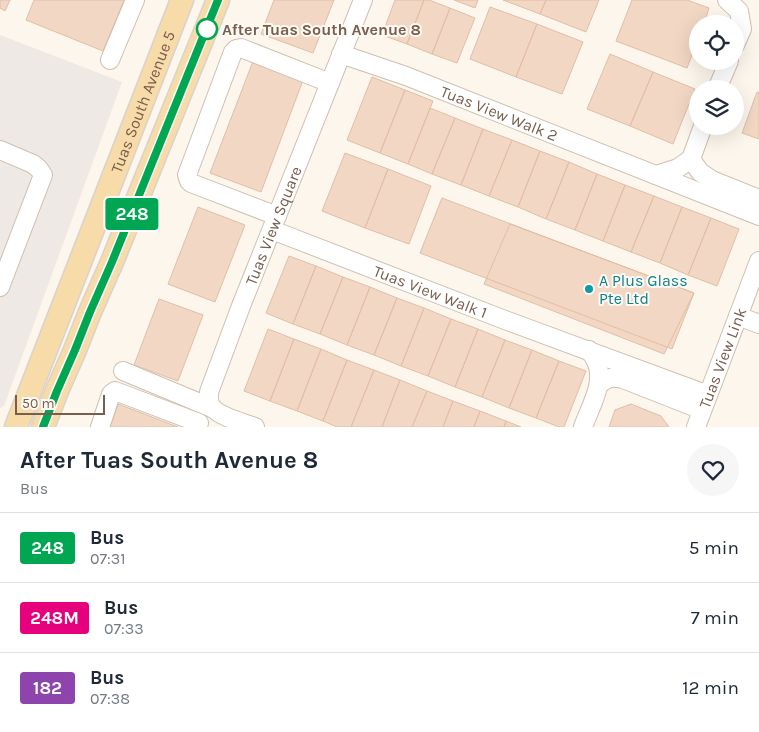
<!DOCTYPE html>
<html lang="en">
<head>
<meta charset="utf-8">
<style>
  :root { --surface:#fff; --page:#f6f6f7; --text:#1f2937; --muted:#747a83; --line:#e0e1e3 }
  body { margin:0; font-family:Karla,sans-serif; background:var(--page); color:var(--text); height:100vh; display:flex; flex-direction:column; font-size:19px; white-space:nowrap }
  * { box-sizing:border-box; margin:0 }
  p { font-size:16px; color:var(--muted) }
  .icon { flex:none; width:28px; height:28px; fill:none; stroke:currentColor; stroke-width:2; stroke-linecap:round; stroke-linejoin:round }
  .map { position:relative; height:427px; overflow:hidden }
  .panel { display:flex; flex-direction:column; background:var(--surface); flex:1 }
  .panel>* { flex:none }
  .badge { padding:0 10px; border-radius:4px; font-size:18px; line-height:32px }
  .buttons { position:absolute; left:689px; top:15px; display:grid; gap:10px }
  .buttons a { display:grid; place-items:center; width:55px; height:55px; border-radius:50%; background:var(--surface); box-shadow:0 5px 20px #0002; font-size:25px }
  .scale { position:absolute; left:15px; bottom:12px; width:90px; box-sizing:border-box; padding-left:5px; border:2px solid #785e4e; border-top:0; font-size:14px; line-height:18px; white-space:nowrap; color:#785e4e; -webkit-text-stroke:4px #fefaf3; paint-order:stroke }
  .map>.badge { position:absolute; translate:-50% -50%; box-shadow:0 0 0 2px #fff }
  .round { display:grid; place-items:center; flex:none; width:52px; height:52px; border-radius:26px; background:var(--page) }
  .summary { display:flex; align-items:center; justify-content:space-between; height:85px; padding:0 20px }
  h1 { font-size:24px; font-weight:700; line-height:38px }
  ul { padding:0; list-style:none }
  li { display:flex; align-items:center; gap:15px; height:70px; padding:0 20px; border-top:1px solid var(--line) }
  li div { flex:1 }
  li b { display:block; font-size:19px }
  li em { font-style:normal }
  li .badge { min-width:55px; font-weight:700; text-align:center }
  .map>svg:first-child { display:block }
</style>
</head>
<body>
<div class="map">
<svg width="759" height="427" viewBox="0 0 759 427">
  <rect width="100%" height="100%" fill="#fcf6ec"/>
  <path fill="#eee9e4" d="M0 35 122 82 4 406 0 408Z"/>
  <path fill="#f1d7c4" stroke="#e3bea5" d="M0 0H10L5 11 0 8Z
    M34 0H133L130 7 123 3 103 51 26 20Z
    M274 0H334L313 53 261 34Z
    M395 0H424L407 44 382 35Z
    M424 0H429L450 8 432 54 407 44Z
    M454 0H478L475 8Z
    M503 0H546L540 14Z
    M546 0H599L586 32 540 14Z
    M632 0H687L709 8 704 24H698V39L687 68 616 41Z
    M490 7 537 24 516 77 470 59Z
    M450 8 475 18 457 63 432 54Z
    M537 24 583 42 562 94 516 77Z
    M610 54 653 72 630 126 587 109Z
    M255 56 305 75 261 192 210 173Z
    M653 72 695 89 673 144 630 126Z
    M372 77 405 90 380 153 347 140Z
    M405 90 433 101 408 164 380 153Z
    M757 92 759 93V139L742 133Z
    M430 108 455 118 432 174 408 164Z
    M455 118 483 129 461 185 432 174Z
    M483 129 512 140 489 196 461 185Z
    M512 140 540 151 518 207 489 196Z
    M540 151 569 162 546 219 518 207Z
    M345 153 388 169 365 228 322 211Z
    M569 162 597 174 575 230 546 219Z
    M388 169 431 186 409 244 365 228Z
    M597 174 625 185 603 241 575 230Z
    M625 185 654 196 631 252 603 241Z
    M654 196 682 207 660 263 631 252Z
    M442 198 694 293 672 349 420 253Z
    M198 207 245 225 215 302 168 284Z
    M682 207 711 218 688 275 660 263Z
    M711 218 739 229 717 286 688 275Z
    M510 224 694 293 664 354 484 284Z
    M289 256 316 266 293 324 266 313Z
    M316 266 343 277 320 334 293 324Z
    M343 277 370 287 347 345 320 334Z
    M370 287 397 298 374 355 347 345Z
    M397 298 424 308 401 366 374 355Z
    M159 299 203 315 178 381 134 365Z
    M424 308 451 319 428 376 401 366Z
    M451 319 478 329 455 387 428 376Z
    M268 329 294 339 270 401 244 391Z
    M478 329 505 340 482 397 455 387Z
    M294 339 321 349 297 411 270 401Z
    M505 340 532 350 509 408 482 397Z
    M321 349 347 360 323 421 297 411Z
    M532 350 559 361 536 418 509 408Z
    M347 360 374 370 351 427H337L323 421Z
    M559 361 586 371 564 427H559L536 418Z
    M374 370 400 380 382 427H351Z
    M400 380 427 391 412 427H382Z
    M427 391 453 401 443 427H412Z
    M453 401 480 411 474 427H443Z
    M118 404 178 427H110Z
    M631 404 661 416 669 427H609L615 410Z
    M480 411 506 421 504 427H474Z
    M506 421 521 427H504Z"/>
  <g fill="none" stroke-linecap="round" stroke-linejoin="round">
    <g stroke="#cfbfb0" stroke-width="20">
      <g id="minor">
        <path d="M727 0 739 11 742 29 735 45"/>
        <path id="s1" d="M341 54 406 76 759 216"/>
        <path d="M110 60 135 0"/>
        <path d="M717 89 729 61"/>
        <path d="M0 150 33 164 39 169 43 175 0 287"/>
        <path d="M691 159 700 172 712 180 759 199"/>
        <path d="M691 159 703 126"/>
        <path d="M656 175 678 168 691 159"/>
        <path d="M277 216 191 183 189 181 187 175 233 52 236 49 241 48 330 83"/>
        <path id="s2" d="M272 230 505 320 708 395"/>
        <path d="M738 316 759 324"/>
        <path d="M123 371 212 408"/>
        <path d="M600 384C608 377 612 377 623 379L702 410"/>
        <path d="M100 427 111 394 115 391 199 423"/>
        <path id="s3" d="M255 427C244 423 218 416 212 407 208 403 209 397 209 392L241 306 363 0"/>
        <path d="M583 427C590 407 606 382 596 361 594 357 592 354 589 350"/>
        <path id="s4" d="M696 427 759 261"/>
      </g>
    </g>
    <g stroke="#d9d2cd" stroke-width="25">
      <g id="major">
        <path id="s5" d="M16 427 182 0"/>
        <path d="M43 427 57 391 75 350 90 312 112 262 218 0"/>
      </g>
    </g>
    <use href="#minor" stroke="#fff" stroke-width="18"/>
    <use href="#major" stroke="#f7dba8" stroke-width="22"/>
  </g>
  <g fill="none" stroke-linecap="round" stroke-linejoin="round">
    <g stroke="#fff" stroke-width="11">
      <path id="line" d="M43 427 57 391 75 350 90 312 112 262 218 0"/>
    </g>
    <use href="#line" stroke="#00a651" stroke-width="8"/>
  </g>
  <circle fill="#fff" stroke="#00a651" stroke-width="2.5" cx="207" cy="29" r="10"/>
  <circle fill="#0f9aa8" stroke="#fefaf3" stroke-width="2" cx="589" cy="289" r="5"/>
  <g text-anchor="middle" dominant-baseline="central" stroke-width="4" stroke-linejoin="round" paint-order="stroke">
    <g font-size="16" font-weight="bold" fill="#785e4e" stroke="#fefaf3" text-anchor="start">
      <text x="222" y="29">After Tuas South Avenue 8</text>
    </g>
    <g font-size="16" fill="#785e4e" stroke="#fefaf3">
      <text stroke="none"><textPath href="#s5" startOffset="349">Tuas South Avenue 5</textPath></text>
      <text stroke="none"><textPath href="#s1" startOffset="169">Tuas View Walk 2</textPath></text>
      <text stroke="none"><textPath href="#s3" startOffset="242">Tuas View Square</textPath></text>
      <text stroke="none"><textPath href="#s2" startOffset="170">Tuas View Walk 1</textPath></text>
      <text stroke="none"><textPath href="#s4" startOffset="74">Tuas View Link</textPath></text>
    </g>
    <g font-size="16" fill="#0d838f" stroke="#fefaf3" text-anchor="start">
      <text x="599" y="280">A Plus Glass<tspan x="599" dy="18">Pte Ltd</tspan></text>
    </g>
  </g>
</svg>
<div class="buttons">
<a><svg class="icon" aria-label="locate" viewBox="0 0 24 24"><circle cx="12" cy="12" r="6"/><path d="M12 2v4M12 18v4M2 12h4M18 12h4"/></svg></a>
<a><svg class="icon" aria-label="layers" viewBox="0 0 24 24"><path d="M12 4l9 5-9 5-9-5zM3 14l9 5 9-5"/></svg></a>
</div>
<div class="scale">50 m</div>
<b class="badge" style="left:132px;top:214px;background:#00a651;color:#fff">248</b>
</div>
<section class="panel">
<div class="summary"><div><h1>After Tuas South Avenue 8</h1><p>Bus</p></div><a class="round"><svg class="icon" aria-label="heart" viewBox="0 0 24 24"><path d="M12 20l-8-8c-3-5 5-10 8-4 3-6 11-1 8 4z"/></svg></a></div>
<ul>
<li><span class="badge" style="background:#00a651;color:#fff">248</span><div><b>Bus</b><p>07:31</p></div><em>5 min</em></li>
<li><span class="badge" style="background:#e6007e;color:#fff">248M</span><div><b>Bus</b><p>07:33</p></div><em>7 min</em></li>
<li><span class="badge" style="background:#8e44ad;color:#fff">182</span><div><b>Bus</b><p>07:38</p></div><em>12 min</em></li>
</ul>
</section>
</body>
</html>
